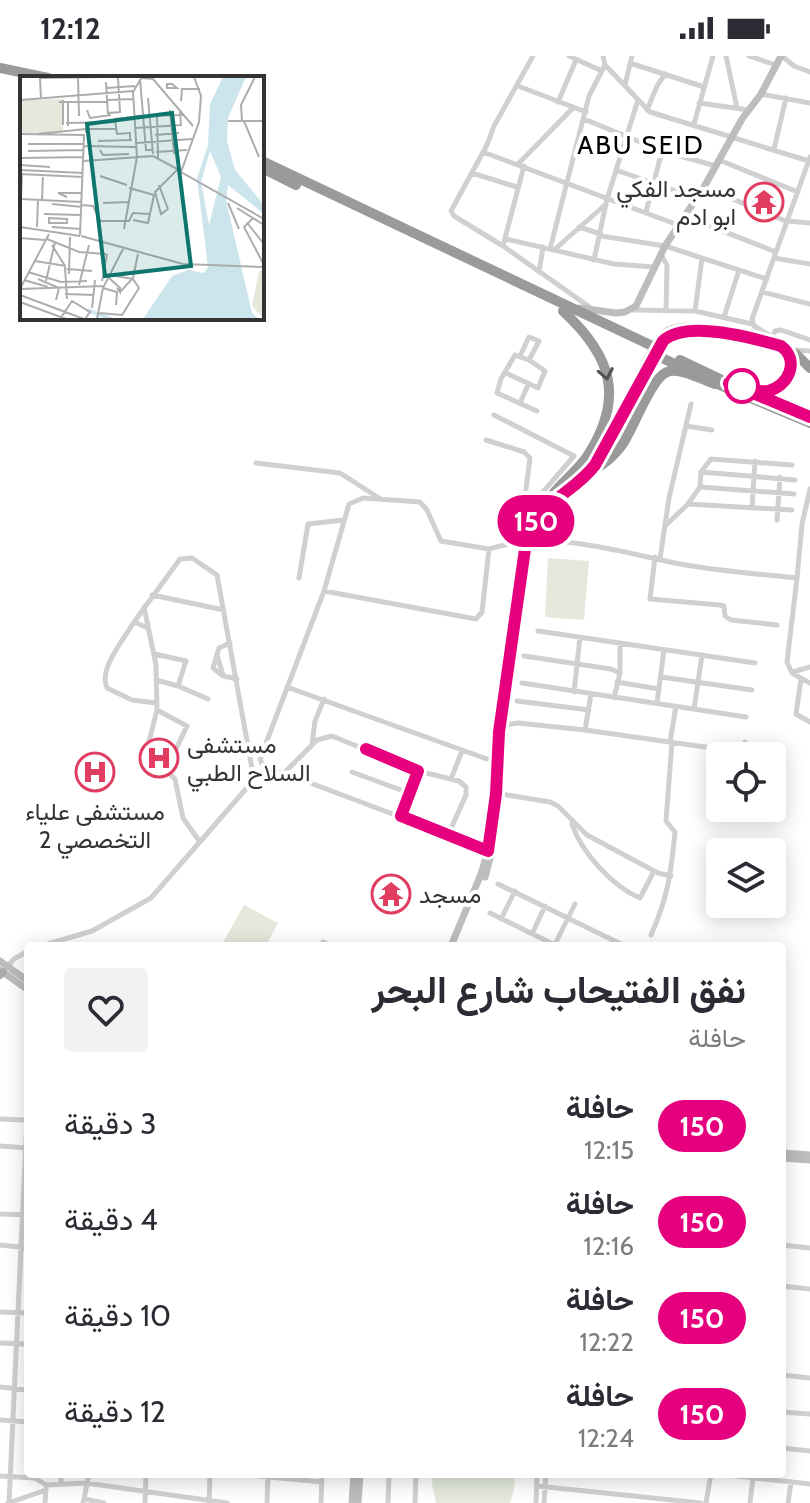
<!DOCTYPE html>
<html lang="ar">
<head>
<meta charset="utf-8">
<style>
  :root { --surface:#fff; --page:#f2f2f3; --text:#2b2b33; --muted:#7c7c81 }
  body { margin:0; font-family:Cabin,Vazirmatn,sans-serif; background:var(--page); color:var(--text); direction:rtl; height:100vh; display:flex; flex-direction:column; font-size:30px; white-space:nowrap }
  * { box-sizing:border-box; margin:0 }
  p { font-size:26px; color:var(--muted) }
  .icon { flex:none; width:44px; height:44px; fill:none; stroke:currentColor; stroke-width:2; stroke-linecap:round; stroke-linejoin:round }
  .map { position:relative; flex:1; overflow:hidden; direction:ltr }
  .panel { position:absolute; left:24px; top:886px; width:762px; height:536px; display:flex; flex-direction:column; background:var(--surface); border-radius:8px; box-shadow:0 4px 20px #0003; direction:rtl }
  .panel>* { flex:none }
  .badge { padding:0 16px; border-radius:26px; font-size:28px; line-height:52px }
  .buttons { position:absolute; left:706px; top:686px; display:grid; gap:16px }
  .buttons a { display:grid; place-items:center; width:80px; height:80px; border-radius:8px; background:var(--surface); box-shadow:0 4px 20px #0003; font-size:40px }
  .map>.badge { position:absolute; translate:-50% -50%; box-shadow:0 0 0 4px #fff }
  .round { display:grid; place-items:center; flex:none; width:84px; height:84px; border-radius:8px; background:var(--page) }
  .overview { display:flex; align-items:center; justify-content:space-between; height:136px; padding:0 40px }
  h1 { font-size:38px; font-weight:700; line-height:60px }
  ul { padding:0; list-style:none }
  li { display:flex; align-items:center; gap:24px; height:96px; padding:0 40px }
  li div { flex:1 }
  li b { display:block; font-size:30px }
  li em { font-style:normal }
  li .badge { min-width:88px; font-weight:700; text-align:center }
  .status { display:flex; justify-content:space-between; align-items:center; height:56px; padding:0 40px; background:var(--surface); direction:ltr }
  .status svg { height:22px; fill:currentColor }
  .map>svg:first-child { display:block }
</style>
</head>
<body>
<div class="status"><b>12:12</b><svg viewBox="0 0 49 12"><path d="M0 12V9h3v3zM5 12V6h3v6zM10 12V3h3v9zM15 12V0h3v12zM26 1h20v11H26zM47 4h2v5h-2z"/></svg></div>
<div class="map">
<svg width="810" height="1447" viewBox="0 0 810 1447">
  <rect width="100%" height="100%" fill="#fff"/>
  <path fill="#e4e9dc" d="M548 502 589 505 584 564 545 561Z
    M244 849 278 867 266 890H221Z
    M433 1418H515L514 1434 510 1447H436L432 1428Z"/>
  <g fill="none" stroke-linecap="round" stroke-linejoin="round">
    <path stroke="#d0d0d0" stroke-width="5" d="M533 0 494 70 487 89 451 155 454 160 503 190 591 252
      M569 0 602 15
      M603 0 605 9 650 56 809 105
      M726 0 737 52
      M749 0 776 9
      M782 0 794 10 810 16
      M630 7 704 31
      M625 29 632 0
      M518 30 586 56
      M761 38 810 47
      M558 46 576 4
      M699 47 749 54
      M647 54 657 30 665 18
      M584 63 662 95 716 110
      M694 68 713 0
      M774 93 786 42
      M483 96 678 169
      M719 104 798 136
      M518 108 573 52
      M616 114 696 142
      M472 117 517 131
      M704 131 788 166
      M646 156 662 95
      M684 160 776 196
      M788 165 810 167
      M579 171 601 178
      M601 180 665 190 767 223
      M506 183 614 208 654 211
      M504 186 524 110
      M550 193 589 40 605 9
      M554 194 606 148
      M661 199 667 209 666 254
      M774 202 810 208
      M594 204 607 143 638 44
      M539 216 543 191
      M762 236 810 248
      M633 254 695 255 752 268
      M695 255 702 202
      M724 261 739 214
      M773 281 775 275 781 274 810 284
      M774 282 754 270 752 263 810 101
      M793 294 810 295
      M520 300 529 281 539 285 529 304
      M506 317 538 332 545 315 529 304 515 299 501 323 497 337 537 355
      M520 347 528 329
      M494 359 574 400 523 459 513 488
      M686 370 712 374
      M486 384 524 396 530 402 523 456
      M256 407 340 417 379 442
      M701 416 711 403 792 409
      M700 431 701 416 795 424
      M688 448 700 431 794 438
      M752 452 755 405
      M777 464 780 421
      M665 470 688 448 792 454
      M655 501 650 543 720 549 724 550 725 560 731 564 777 569
      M660 503 669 442 691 348
      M299 522 308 468 343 464
      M797 522 802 468 810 433
      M324 535 476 563 482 556 489 493C552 473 619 496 680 508 718 515 758 518 797 522L787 606 792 617 810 627
      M152 539 224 554
      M144 551 156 609 157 654 147 693 151 700 175 723 183 762 200 786
      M134 566C124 583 98 613 107 632L132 644 156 647
      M538 575 755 607
      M230 587 219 592 213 612 223 620 237 623
      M155 598 186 605 178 630 208 643
      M217 599 223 619
      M524 600 611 613 620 617
      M793 616 810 611
      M661 621 752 634
      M801 623 796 658 810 666
      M156 624 178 630
      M617 626 659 633
      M522 627 746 661
      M287 631 487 703
      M574 636 580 581
      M614 642 620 617V587
      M517 645 589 654
      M657 647 664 594
      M694 653 702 599
      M157 654 187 670 166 714
      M505 669 518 667 585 674 740 696 745 686
      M585 674 591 638
      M670 686 676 650
      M312 688 315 665 324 643
      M352 716 409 737
      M284 717 317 684 332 680 418 715 459 725 466 731V739L448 779
      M451 723 462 695
      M501 738 550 746 558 750 587 779 658 817 671 820
      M401 760 418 715
      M572 768C581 796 613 831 640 842L654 815
      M488 794 284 717 264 713 260 703 324 535 349 448 363 442 420 446 427 454 441 485 489 493
      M498 828 625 890
      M490 857 557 890
      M501 863 515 835
      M532 878 545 850
      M651 879C668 841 671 817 675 776L666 765 672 686
      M323 886 332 890
      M41 890 92 875 151 842 252 726 253 718 217 519 192 502 180 503 134 566 148 572
      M554 890 575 848
      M7 911 14 903 28 895
      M0 1063 27 1064
      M0 1090 27 1092
      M0 1158 28 1159
      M0 1189 28 1192
      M782 1189 810 1192
      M782 1230 810 1233
      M0 1256 28 1257
      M0 1287 28 1288
      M782 1319 810 1322
      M0 1331 28 1334
      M782 1356 810 1358
      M0 1364 28 1366
      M782 1392 810 1395
      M238 1418 322 1426
      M719 1418 810 1428
      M0 1420 35 1422 46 1429 86 1427 227 1447
      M61 1428V1418
      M537 1430 701 1447
      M84 1443 89 1418
      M209 1446 210 1418
      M8 1447 46 1434
      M9 1447 27 1064
      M45 1447 46 1432
      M83 1447 84 1443 104 1447
      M145 1447 146 1418
      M267 1447 268 1418
      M321 1447 322 1418
      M388 1447 389 1418
      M415 1447 416 1418
      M536 1447 537 1418
      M544 1447 546 1418
      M706 1447 711 1418
      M750 1447 753 1422
      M788 1447 791 1426"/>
    <path stroke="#bdbdbd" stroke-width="7" d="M579 252 616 257 625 256 636 250 665 190 704 131 742 63 761 38 781 0
      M662 285 672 278 691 274
      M575 421 599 395 655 287C660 280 666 274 674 272 698 264 780 278 796 298
      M538 462C553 440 579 430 595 409L656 296
      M485 821 493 791
      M451 890 481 818 488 795 496 738 499 676 529 470 541 449 553 438
      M0 905 28 925
      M0 914 28 934
      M782 1097 810 1099
      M782 1102 810 1104
      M352 1447 354 1418
      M358 1447 360 1418"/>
    <path stroke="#ababab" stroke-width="8" d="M0 919 3 916"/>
    <path stroke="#9a9a9a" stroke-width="10" d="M0 12 48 22
      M262 105 646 287
      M262 112 296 129
      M658 300 685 313
      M680 304 720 323
      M710 325 810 367
      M729 327C749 332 768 341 784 325 791 317 793 310 791 300L796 298 810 312
      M588 418C601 410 613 402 622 389 633 374 651 322 667 316 680 311 703 324 715 328
      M552 439C562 426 576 416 586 402 625 343 613 301 563 255"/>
    <path stroke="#9a9a9a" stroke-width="10" d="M646 287 661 294"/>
  </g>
  <defs><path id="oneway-chevron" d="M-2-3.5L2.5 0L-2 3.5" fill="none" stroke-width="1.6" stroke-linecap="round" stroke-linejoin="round" transform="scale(2)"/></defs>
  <use stroke="#525252" href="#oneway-chevron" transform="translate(606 318) rotate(79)"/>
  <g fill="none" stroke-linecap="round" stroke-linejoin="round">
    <g stroke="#fff" stroke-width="18">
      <path id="line" d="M366 693 418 715 401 760 488 795 496 738 499 676 526 486H530C541 441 570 441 595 409L663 285C686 263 753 282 781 290 800 304 789 330 768 335 756 337 740 330 729 327L810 361"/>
    </g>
    <use href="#line" stroke="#e6007e" stroke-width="12"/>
  </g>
  <defs>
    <g id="temple-ring" transform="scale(2)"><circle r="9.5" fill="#fff" stroke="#e13d61" stroke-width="1.5"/><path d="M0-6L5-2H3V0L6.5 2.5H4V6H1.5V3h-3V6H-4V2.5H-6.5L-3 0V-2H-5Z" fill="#e13d61"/></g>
    <g id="hospital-ring" transform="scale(2)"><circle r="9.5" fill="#fff" stroke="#e13d61" stroke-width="1.5"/><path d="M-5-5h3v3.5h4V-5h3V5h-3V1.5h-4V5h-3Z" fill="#e13d61"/></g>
  </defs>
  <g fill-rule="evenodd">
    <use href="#temple-ring" x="764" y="146"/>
    <use href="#hospital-ring" x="159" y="702"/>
    <use href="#hospital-ring" x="95" y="716"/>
    <use href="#temple-ring" x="391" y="838"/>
  </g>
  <circle fill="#fff" stroke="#e6007e" stroke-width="4" cx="742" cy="330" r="16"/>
  <g text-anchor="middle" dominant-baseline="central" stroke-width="8" stroke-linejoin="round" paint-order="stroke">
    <g font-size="24" fill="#333" stroke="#fff" text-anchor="start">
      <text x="736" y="132" text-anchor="end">مسجد الفكي<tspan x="736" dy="28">ابو ادم</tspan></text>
      <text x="187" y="688">مستشفى<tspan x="187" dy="28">السلاح الطبي</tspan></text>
      <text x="95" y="755" text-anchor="middle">مستشفى علياء<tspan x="95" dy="28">التخصصي 2</tspan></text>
      <text x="419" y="838">مسجد</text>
    </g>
    <g font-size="26" letter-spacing="2" fill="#000" stroke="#fff">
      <text x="641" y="89">ABU SEID</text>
    </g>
  </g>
  <g transform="translate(20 20)">
    <rect width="244" height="244" fill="#fff"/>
    <path d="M43 23V57H0V24ZM239 195H244V243L232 230Z" fill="#e4e9dc"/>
    <path d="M203 1H226L208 42 207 65 215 94 244 129V138L208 109 206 124 232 237 239 243H123L152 200 168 194 184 197 188 191 177 102 188 69 190 28ZM190 75 201 101 189 149 181 106Z" fill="#cce4eb" fill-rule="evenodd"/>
    <path fill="none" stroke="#cce4eb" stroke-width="4" d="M67 234 91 243"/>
    <path fill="none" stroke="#adadad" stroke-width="2" d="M58 1 59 40M174 1 181 20 179 46 161 96 244 143M121 2 133 3 173 50M120 3 126 74H132M86 6 88 39M147 8H152L157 12H147ZM86 12 115 10M244 13V51M128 22 133 78M21 23 20 2 81 1M0 24 113 15M43 24V49M88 24 113 23M48 25V50M161 25 162 13H180M39 26H88M67 34 70 42 91 39M150 34 154 78M88 37 100 36 98 1M137 38 138 82M115 40 163 39M208 45H243M222 45 221 29 235 1M224 45 239 81M46 47 96 46M115 52 161 49 160 35M66 57V53H96M0 58 64 59 60 159M17 58 66 53M135 59 159 57M110 64V57L97 58 95 43 114 41M78 65 112 64M117 67 172 63M8 68H64M64 70 116 71M80 74 83 79 109 78M8 75 64 74M136 76 167 74M0 82 64 81M64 85 133 80 161 95M0 89 30 91M0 94 63 97M0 98 63 101M80 100 107 109M139 109 148 133M109 112 134 119 128 147 113 144M47 121 38 117H62M0 123 62 126M1 123 2 97M22 124 23 98M83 127 109 126M208 127 219 153M32 128 62 131M62 129 73 130 80 145H109L113 137 130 138M217 132 244 149M148 133 141 138 135 116 158 93M24 138 61 139M29 142 47 143V147H29ZM233 142 224 151 244 189M228 148 244 168M0 151 60 160M17 151 18 124M32 151 61 153M104 153 117 81 113 16 122 1M61 160 163 188 244 191M0 162 25 164M27 163 59 176 86 178M32 169 45 190M15 185 46 190M45 191 47 223M47 193 72 195M8 196 41 206 67 205M49 198 50 161M88 201 100 212V216L97 212M18 203 39 212 36 224M4 204 28 211M26 205 35 166M82 205 87 178M59 209 69 169M83 212 97 216 96 229M0 213 84 210M0 213 29 158M100 216 113 202 118 178M45 218 74 219M0 219 64 243M0 226 46 243M72 232 75 204M79 237 102 239 119 212 113 203 89 199M40 243 52 225 70 236 65 243M77 243 83 212 104 171"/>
    <path fill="#0f766e" fill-opacity="0.15" stroke="#0f766e" stroke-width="4" d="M152 37 171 190 85 200 67 48Z"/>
    <rect width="244" height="244" fill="none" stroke="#333" stroke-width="4"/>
  </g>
</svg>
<div class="buttons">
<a><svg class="icon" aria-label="locate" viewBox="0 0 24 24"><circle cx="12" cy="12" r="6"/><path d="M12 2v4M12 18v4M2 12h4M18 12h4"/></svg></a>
<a><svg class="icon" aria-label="layers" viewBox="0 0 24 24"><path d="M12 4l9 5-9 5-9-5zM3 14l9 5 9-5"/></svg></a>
</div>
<b class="badge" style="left:536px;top:465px;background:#e6007e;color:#fff">150</b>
<section class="panel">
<div class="overview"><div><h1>نفق الفتيحاب شارع البحر</h1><p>حافلة</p></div><a class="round"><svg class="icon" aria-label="heart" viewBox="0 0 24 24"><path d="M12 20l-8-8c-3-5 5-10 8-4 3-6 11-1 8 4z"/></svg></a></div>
<ul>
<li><span class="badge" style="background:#e6007e;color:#fff">150</span><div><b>حافلة</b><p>12:15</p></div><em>3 دقيقة</em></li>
<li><span class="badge" style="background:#e6007e;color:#fff">150</span><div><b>حافلة</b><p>12:16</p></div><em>4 دقيقة</em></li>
<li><span class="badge" style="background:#e6007e;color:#fff">150</span><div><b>حافلة</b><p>12:22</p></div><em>10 دقيقة</em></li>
<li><span class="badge" style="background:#e6007e;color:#fff">150</span><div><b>حافلة</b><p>12:24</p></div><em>12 دقيقة</em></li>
</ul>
</section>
</div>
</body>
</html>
